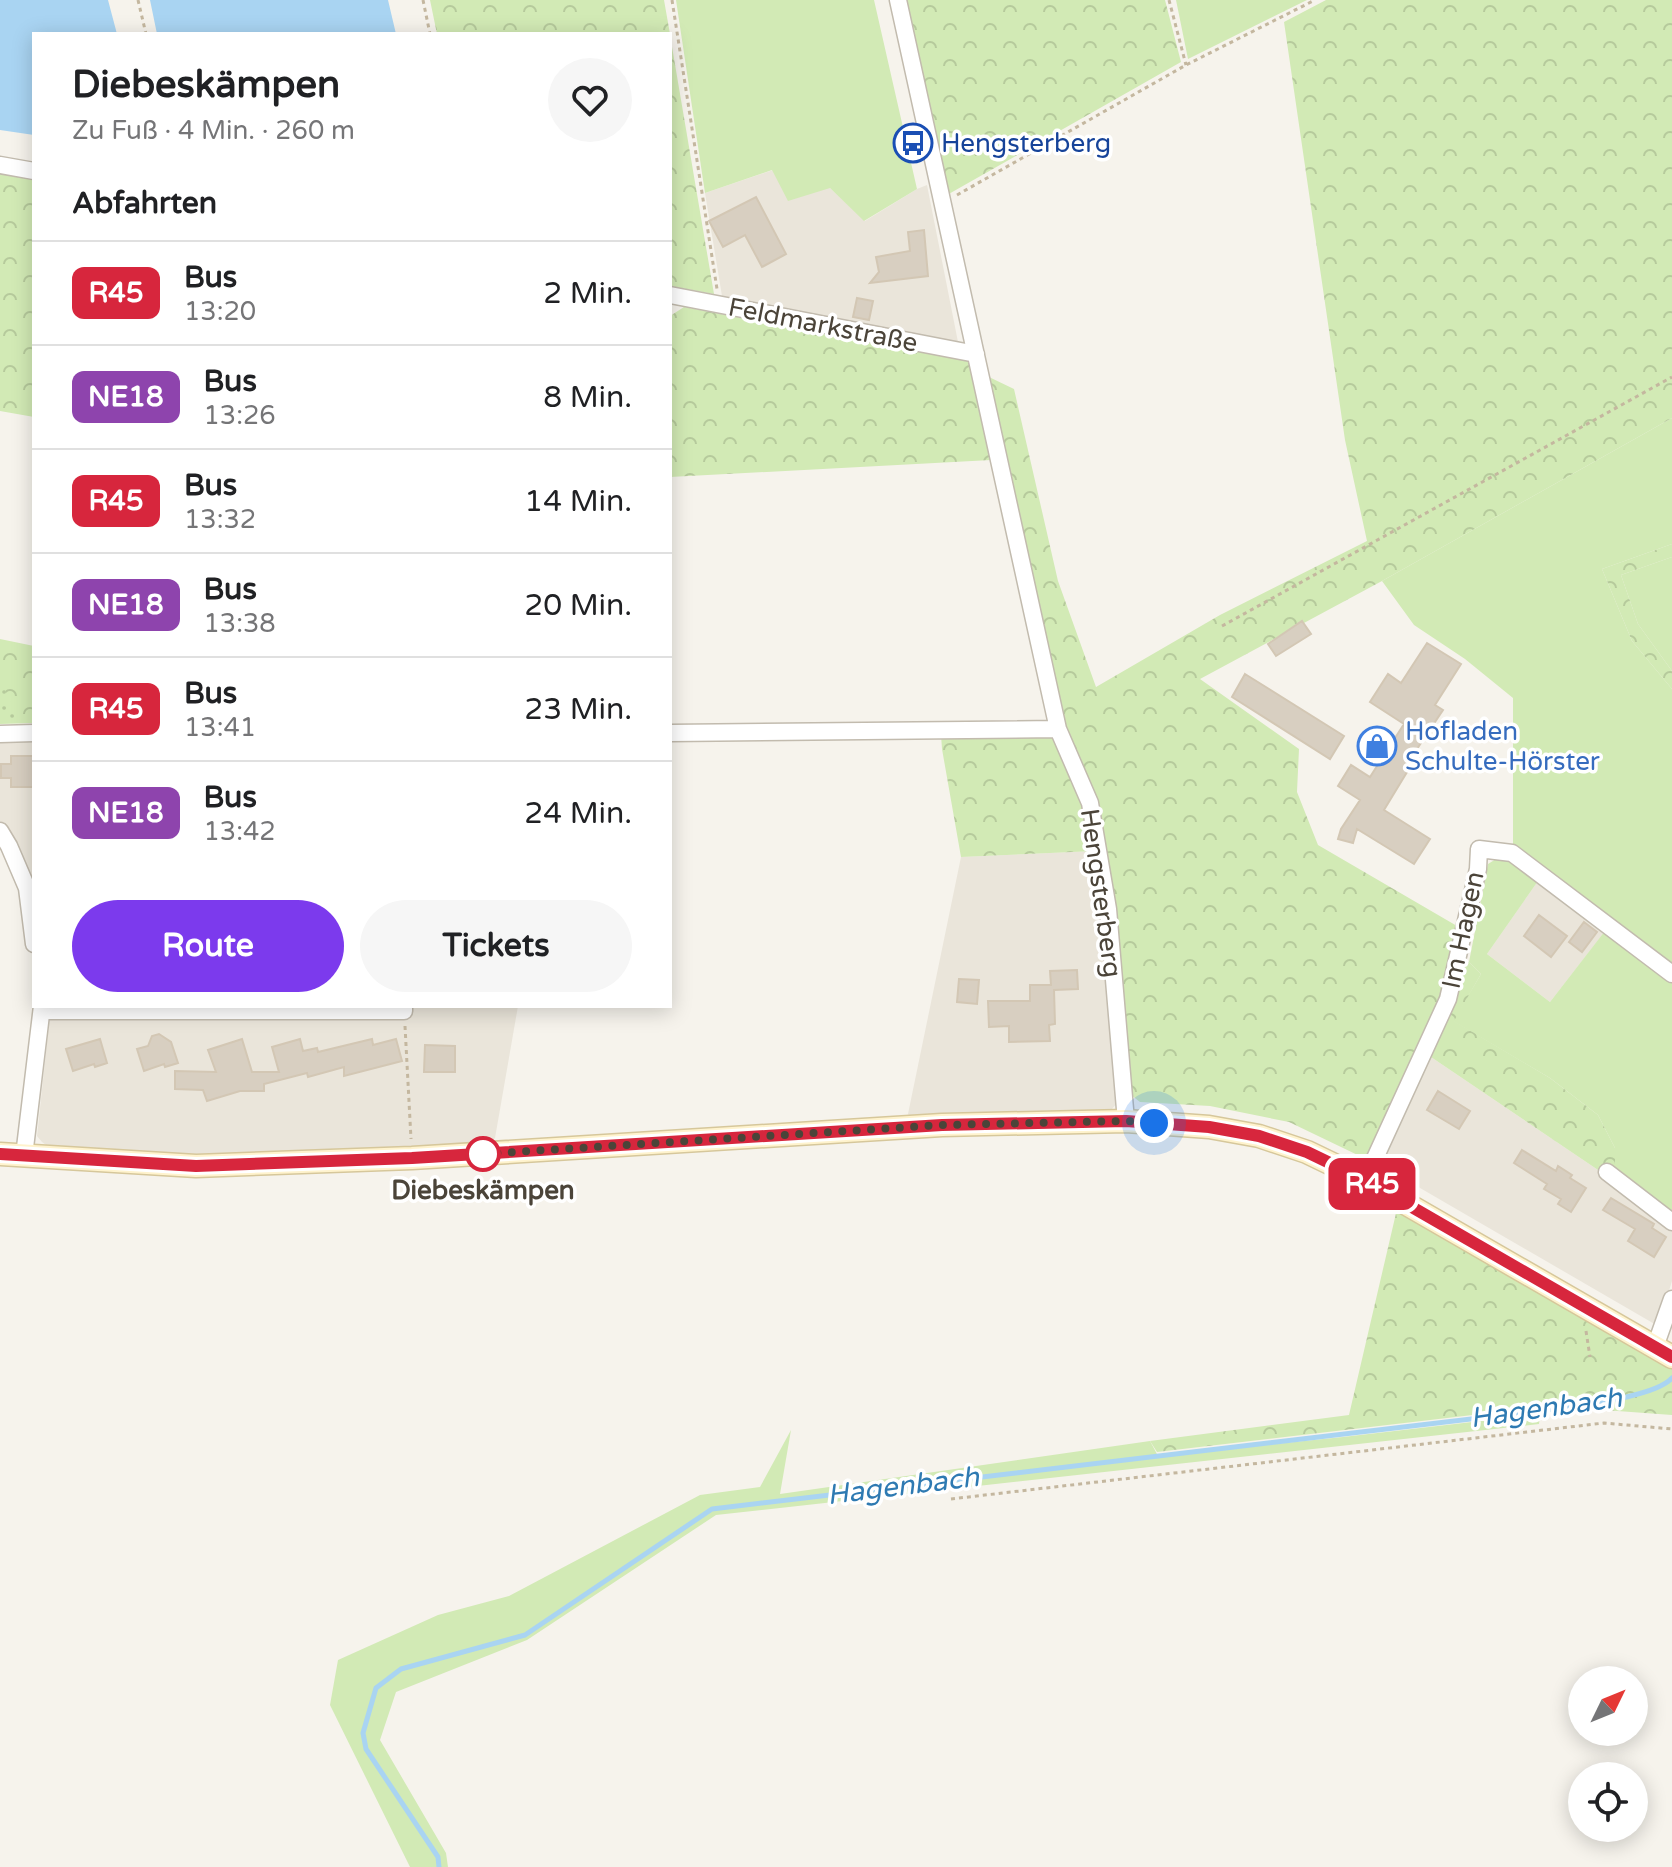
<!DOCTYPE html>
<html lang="de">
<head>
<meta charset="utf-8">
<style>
  :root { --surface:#fff; --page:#f6f6f6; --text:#202124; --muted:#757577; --line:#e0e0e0; --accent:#7c3aed }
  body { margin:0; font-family:"Varela Round",sans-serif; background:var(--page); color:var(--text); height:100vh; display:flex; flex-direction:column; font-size:30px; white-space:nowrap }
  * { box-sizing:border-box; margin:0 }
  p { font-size:26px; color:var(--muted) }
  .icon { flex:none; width:44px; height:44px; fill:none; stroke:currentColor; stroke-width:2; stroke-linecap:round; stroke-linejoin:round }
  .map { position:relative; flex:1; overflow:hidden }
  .side { position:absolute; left:32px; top:32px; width:640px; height:976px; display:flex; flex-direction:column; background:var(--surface); border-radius:0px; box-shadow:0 4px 20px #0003 }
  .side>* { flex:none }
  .badge { padding:0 16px; border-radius:12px; font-size:28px; line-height:52px }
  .needle { width:52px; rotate:47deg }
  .fabs { position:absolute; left:1568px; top:1666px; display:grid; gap:16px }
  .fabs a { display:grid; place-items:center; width:80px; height:80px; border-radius:50%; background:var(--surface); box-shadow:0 4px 20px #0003; font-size:40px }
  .you { position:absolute; width:40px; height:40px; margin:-20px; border:6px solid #fff; border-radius:50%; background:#1a73e8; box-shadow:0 0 0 12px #1a73e833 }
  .map>.badge { position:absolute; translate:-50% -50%; box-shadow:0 0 0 4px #fff }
  h2 { padding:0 40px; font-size:30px; line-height:72px }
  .round { display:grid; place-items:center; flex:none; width:84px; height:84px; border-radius:42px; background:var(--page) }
  .headline { display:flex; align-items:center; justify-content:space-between; height:136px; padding:0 40px }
  h1 { font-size:38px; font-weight:700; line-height:60px }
  .primary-button { display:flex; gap:16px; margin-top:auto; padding:16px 40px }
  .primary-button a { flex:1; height:92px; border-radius:48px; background:var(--accent); color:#fff; font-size:32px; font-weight:700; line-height:92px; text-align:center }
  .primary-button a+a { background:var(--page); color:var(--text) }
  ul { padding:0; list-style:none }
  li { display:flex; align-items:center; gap:24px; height:104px; padding:0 40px; border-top:2px solid var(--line) }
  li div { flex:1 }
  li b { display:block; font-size:30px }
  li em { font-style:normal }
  li .badge { min-width:88px; font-weight:700; text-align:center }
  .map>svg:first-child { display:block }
</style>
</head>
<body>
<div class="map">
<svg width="1672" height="1867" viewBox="0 0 1672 1867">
  <defs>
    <pattern id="forest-crowns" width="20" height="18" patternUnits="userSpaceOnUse" patternTransform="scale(2)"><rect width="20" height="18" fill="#d2eab5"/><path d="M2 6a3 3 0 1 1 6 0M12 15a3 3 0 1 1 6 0" fill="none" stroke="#b6ca9c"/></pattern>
    <pattern id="park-dots" width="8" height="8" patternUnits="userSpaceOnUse" patternTransform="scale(2)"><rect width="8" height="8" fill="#d2eab5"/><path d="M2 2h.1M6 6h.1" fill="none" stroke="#b6ca9c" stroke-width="1.8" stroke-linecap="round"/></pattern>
  </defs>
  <rect width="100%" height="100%" fill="#f6f3ec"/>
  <path fill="#eae5da" d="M773 170 830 188 865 221 917 189 927 185 958 342 722 296 705 193Z
    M0 737 34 738V897L14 842 0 821Z
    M1095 851 1117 1103 1112 1109 911 1119 908 1114 961 857Z
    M1540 878 1607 929 1550 1002 1487 954Z
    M51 1006H518L495 1138 489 1145 194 1158 53 1150 42 1142 37 1136Z
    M1428 1055 1604 1174 1672 1228V1281L1658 1326 1377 1163Z"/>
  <path fill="#d2eab5" d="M676 0H874L917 189 864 221 830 188 788 201 772 170 705 193Z
    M1176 0H1307L1188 59Z
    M1672 418V544L1602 569 1632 641 1672 689V964L1528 854 1513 846V698L1465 659 1414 625 1382 581Z
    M1672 557V671L1638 624 1621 575Z
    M1496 859 1509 861 1538 881 1487 954 1550 1002 1605 931 1672 982V1213L1615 1169V1148L1598 1115 1550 1078 1453 1021 1481 974 1469 962 1488 864Z
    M1540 1414 1539 1424 716 1515 527 1640 396 1692 380 1740 446 1853 448 1867H410L330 1705 338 1660 438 1615 509 1596 700 1495 760 1487 791 1430 780 1494 1150 1441 1158 1456 1343 1437Z"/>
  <path fill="url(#forest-crowns)" d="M430 0H664L670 34H437Z
    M905 0H1165L1181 62 947 195Z
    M1326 0H1672V418L1382 581 1200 679 1299 749 1297 792 1318 845 1457 926 1444 994 1368 1160 1289 1122 1210 1106 1140 1102 1131 1095 1113 910 1063 722 989 377 1014 389 1058 581 1096 687 1220 615 1367 541 1345 440 1284 22Z
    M670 35 714 294 670 286Z
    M0 171 34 178V417L0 411Z
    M684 307 971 361 991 460 670 477V316Z
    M1672 544V557L1621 575 1638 624 1672 671V689L1632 641 1602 569Z
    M0 639 34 646V723L0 724Z
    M1056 732 1088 803 1095 851 961 857 942 749 941 735Z
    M1465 961 1469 962 1481 974 1454 1021 1550 1078 1598 1115 1615 1148V1169L1604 1174 1428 1055 1451 1003Z
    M1397 1209 1672 1361V1415L1549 1406 1157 1452 1150 1441 1349 1415Z"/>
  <path fill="url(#park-dots)" d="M0 679 19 721 0 722Z"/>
  <path fill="#a9d4f2" d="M0 0H108L117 34H34V135L0 130Z
    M150 0H388L396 34H157Z"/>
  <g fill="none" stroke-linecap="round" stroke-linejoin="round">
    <path stroke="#a9d4f2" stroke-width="5" d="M439 1867 438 1857 366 1749 363 1733 376 1688 401 1669 525 1635 712 1509 1547 1410C1576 1405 1654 1398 1672 1378"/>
  </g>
  <path fill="#d8cfc1" stroke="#d3c7b4" stroke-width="2" d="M756 197 786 254 762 267 745 235 723 247 709 221Z
    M924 230 928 276 870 283 879 272 876 257 910 251 908 232Z
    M857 298 873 301 869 320 853 317Z
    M1302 621 1311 634 1276 656 1268 644Z
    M1427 643 1461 664 1435 705 1443 710 1415 752 1418 754 1384 810 1430 839 1414 864 1357 829 1353 843 1338 839 1341 829 1360 800 1338 786 1351 765 1370 777 1404 724 1370 702 1388 674 1401 683Z
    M1245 674 1344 736 1330 759 1232 697Z
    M11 756H34V787H11V778H1V764H11Z
    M1539 915 1567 936 1551 957 1524 936Z
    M1584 922 1597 932 1582 952 1569 942Z
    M1077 970 1078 989 1054 990 1055 1024 1049 1025 1050 1041 1009 1042V1026L989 1027 988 1001H1030V985H1051L1050 971Z
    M959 979 979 980 977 1004 957 1002Z
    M159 1034 171 1042 178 1063 165 1067 164 1064 144 1071 137 1049 148 1046 152 1036Z
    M100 1039 107 1063 95 1067 94 1064 73 1071 66 1049Z
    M242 1039 252 1072H279L272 1047 300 1039 303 1051 317 1048 318 1052 372 1039 373 1045 396 1039 402 1061 344 1076V1067L308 1077 307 1073 264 1084V1091H240L207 1101 203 1090 175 1089V1071L216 1072 208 1050Z
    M425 1045 455 1046V1072H424Z
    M1438 1091 1470 1111 1459 1129 1427 1110Z
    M1522 1150 1556 1171 1558 1166 1572 1175 1570 1178 1586 1188 1571 1212 1558 1204 1561 1199 1544 1189 1547 1184 1514 1163Z
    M1611 1198 1654 1224 1652 1228 1666 1237 1654 1257 1628 1241 1635 1229 1603 1210Z"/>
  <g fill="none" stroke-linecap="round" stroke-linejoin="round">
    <g stroke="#c2bbae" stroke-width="19">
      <path id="street" d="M898 0 1058 729 1090 803 1108 909 1126 1121
        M0 165 34 171
        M670 295 976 354
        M670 733 1058 729
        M0 734 34 733
        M0 831 9 846 27 888 34 944
        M43 1011H404V1006
        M24 1156 42 1006
        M1607 1172 1672 1222
        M1365 1180 1448 999 1478 869 1479 849 1512 853 1672 974
        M1655 1347 1672 1299"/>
    </g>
    <g stroke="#d6c79b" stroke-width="25">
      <path id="secondary" d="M0 1154 196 1166 412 1158 942 1125 1126 1121 1209 1127 1259 1136 1307 1152 1365 1180 1672 1357"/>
    </g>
    <path stroke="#c4b79f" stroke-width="3" stroke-dasharray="4 4" stroke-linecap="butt" d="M138 0 146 34
      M423 0 430 34
      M672 0 717 289
      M1169 0 1186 65
      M957 195 1186 65 1315 0
      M1222 626 1672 377
      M405 1026 411 1139
      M1586 1331 1590 1357
      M951 1499 1604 1423 1672 1429"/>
    <use href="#street" stroke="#fff" stroke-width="16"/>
    <use href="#secondary" stroke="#fff3cd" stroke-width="22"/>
  </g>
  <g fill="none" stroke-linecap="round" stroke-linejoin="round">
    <g stroke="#fff" stroke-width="18">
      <path id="line" d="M0 1154 196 1166 412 1158 942 1125 1126 1121 1209 1127 1259 1136 1307 1152 1365 1180 1672 1357"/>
    </g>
    <use href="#line" stroke="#d7263d" stroke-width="12"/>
    <path stroke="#4b4439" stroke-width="8" stroke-dasharray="0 14.4" d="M483 1154 942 1125 1126 1121 1154 1123"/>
  </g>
  <defs>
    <g id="bus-ring" transform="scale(2)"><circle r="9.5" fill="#fff" stroke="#1a4fb4" stroke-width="1.5"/><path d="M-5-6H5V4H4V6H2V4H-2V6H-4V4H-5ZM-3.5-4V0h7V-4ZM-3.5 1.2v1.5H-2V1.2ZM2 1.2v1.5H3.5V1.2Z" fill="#1a4fb4"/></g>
    <g id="shop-ring" transform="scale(2)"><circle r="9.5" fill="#fff" stroke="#3f7fe0" stroke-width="1.5"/><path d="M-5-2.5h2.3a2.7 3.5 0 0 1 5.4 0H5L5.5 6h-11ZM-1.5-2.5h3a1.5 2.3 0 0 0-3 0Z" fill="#3f7fe0"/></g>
  </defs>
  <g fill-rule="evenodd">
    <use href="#bus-ring" x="913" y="143"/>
    <use href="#shop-ring" x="1377" y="746"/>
  </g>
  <circle fill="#fff" stroke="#d7263d" stroke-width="4" cx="483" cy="1154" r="16"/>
  <g text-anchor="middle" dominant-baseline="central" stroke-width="7" stroke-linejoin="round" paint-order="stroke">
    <g font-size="26" fill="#164399" stroke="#fff" text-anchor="start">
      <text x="941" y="143">Hengsterberg</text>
    </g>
    <g font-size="26" fill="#4b4439" stroke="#fff">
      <text transform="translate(823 325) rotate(11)">Feldmarkstraße</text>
      <text transform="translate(1101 893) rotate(82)">Hengsterberg</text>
      <text transform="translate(1463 930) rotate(-78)">Im Hagen</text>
    </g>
    <g font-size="26" fill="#366cbe" stroke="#fff" text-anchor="start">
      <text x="1405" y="731">Hofladen<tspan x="1405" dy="30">Schulte-Hörster</tspan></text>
    </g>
    <g font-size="26" font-weight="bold" fill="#4b4439" stroke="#fff">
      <text x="483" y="1190">Diebeskämpen</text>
    </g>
    <g font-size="28" font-style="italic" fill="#2e7ab2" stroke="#fff">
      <text transform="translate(1546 1408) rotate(-8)">Hagenbach</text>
      <text transform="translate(903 1486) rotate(-7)">Hagenbach</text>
    </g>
  </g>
</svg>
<div class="fabs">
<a><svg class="needle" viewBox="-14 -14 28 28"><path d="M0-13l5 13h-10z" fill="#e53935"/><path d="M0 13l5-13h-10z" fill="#757577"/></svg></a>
<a><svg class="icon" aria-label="locate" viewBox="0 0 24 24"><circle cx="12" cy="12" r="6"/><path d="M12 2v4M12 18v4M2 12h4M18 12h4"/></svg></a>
</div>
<div class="you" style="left:1154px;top:1123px"></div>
<b class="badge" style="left:1372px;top:1184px;background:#d7263d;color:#fff">R45</b>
<section class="side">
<div class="headline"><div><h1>Diebeskämpen</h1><p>Zu Fuß · 4 Min. · 260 m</p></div><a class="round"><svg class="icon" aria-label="heart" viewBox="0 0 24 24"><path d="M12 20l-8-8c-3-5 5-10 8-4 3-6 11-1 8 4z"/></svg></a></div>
<h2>Abfahrten</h2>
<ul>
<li><span class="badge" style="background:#d7263d;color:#fff">R45</span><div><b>Bus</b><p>13:20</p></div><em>2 Min.</em></li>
<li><span class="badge" style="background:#8e44ad;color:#fff">NE18</span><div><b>Bus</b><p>13:26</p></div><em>8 Min.</em></li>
<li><span class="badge" style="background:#d7263d;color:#fff">R45</span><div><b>Bus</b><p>13:32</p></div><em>14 Min.</em></li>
<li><span class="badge" style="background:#8e44ad;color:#fff">NE18</span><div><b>Bus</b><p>13:38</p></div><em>20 Min.</em></li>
<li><span class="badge" style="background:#d7263d;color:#fff">R45</span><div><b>Bus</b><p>13:41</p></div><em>23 Min.</em></li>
<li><span class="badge" style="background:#8e44ad;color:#fff">NE18</span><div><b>Bus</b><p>13:42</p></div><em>24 Min.</em></li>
</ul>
<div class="primary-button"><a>Route</a><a>Tickets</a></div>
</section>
</div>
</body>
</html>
